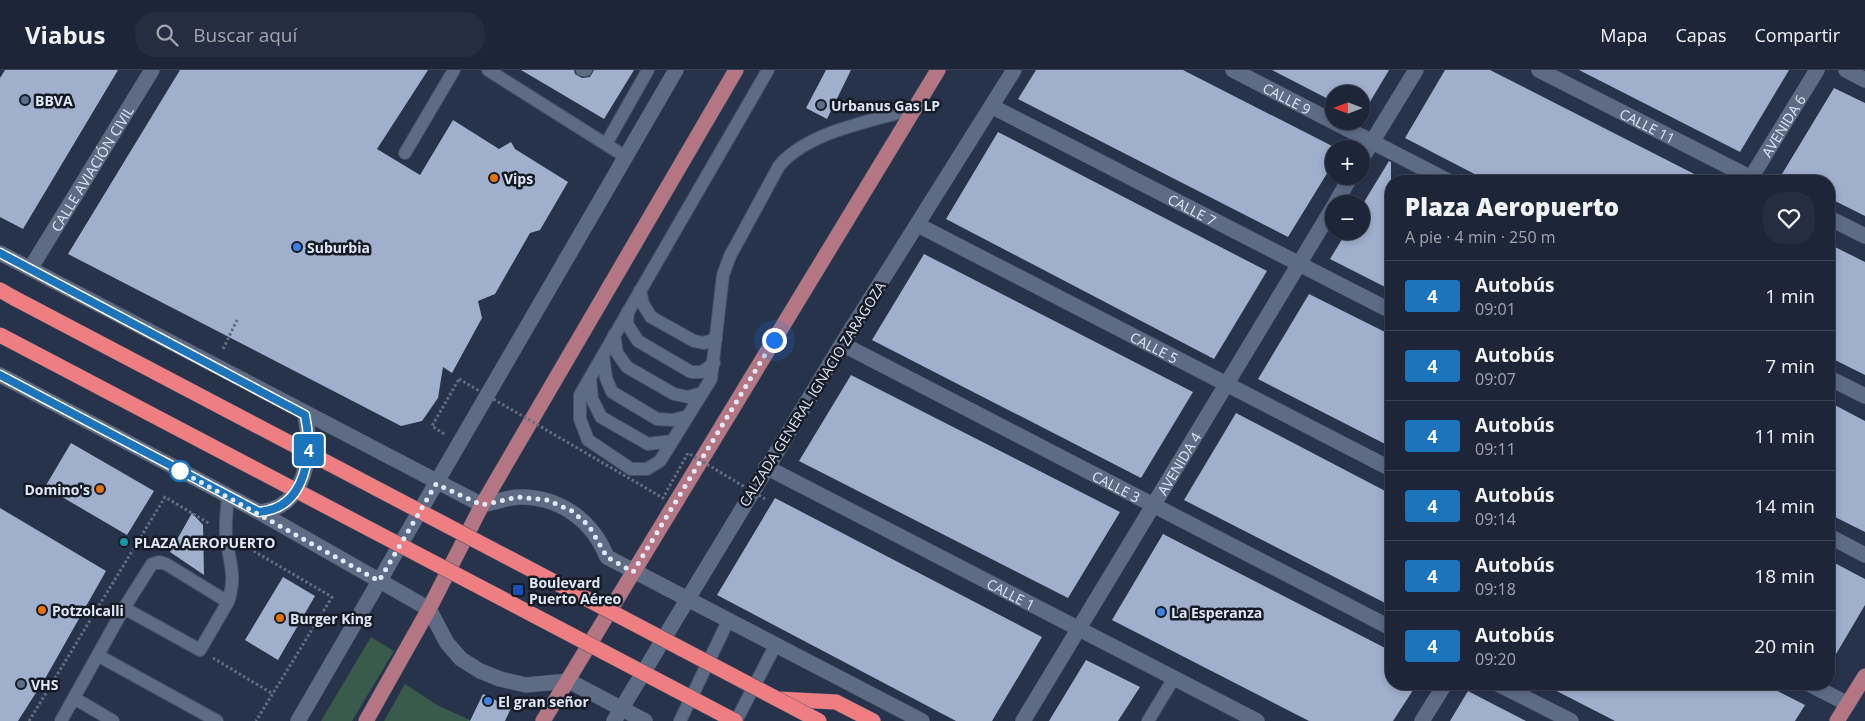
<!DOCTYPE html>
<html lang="es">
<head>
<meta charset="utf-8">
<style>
  :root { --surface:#1d2638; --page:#252e40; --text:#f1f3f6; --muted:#a0a5ae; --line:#3b4353 }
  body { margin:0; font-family:"Open Sans",sans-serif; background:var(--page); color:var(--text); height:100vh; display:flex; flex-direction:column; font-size:19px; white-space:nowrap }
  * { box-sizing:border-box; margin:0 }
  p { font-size:16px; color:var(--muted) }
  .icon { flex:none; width:28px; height:28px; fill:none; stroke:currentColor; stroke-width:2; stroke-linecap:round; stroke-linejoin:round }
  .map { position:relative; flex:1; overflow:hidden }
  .side { position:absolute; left:1385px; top:105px; width:450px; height:515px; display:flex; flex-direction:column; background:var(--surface); border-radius:20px; box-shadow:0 2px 8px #0003,0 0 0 1px var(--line) }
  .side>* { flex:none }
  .badge { padding:0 10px; border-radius:4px; font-size:18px; line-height:32px }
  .needle { width:32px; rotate:270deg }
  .fabs { position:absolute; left:1325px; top:15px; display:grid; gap:10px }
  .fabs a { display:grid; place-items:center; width:45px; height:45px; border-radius:50%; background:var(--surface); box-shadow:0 2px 8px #0003,0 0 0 1px var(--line); font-size:25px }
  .you { position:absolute; width:25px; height:25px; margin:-12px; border:4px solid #fff; border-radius:50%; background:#1a73e8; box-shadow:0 0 0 8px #1a73e833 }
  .map>.badge { position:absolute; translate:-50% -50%; box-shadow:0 0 0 2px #fff }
  .round { display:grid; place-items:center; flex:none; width:52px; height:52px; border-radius:20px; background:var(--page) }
  .headline { display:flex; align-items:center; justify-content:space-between; height:85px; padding:0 20px }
  h1 { font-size:24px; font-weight:800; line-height:38px }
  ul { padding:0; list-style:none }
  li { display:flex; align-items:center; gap:15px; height:70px; padding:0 20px; border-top:1px solid var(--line) }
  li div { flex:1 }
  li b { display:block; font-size:19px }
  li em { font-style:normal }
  li .badge { min-width:55px; font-weight:700; text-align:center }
  header { display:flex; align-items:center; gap:30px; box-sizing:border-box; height:70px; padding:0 25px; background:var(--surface); border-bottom:1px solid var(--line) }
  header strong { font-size:24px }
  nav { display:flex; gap:28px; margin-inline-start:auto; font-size:18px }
  .search { width:350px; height:45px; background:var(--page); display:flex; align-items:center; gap:12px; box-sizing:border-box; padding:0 18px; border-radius:20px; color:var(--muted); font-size:19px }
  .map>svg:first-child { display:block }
</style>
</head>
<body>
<header>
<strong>Viabus</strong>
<div class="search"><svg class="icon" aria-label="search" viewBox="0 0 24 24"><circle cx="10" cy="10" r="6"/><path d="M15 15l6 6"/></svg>Buscar aquí</div>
<nav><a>Mapa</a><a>Capas</a><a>Compartir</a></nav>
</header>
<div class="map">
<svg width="1865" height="651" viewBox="0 0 1865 651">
  <rect width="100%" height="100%" fill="#27334b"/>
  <path fill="#395b4b" d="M371 567 394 581 352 651H321Z
    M405 614 437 635 472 651H384Z"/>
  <path fill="#9fafcc" d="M5 0H118L23 159 0 147V8Z
    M180 0H428L377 79 420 105 453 50 499 79 511 72 515 79 568 112 540 160 530 163 495 224 478 231 482 248 452 303 443 297 438 328 422 351 401 356 68 184Z
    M521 0H574L575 4 582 8 590 7 594 0H634L604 49Z
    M826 0H851L827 49 806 38Z
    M1036 0H1183L1334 77V92L1288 167 1018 29Z
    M1272 0H1389L1361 47V24H1334V32Z
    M1445 0H1490L1708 111H1488L1405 68Z
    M1579 0H1789L1740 82Z
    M1834 18 1865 33V146L1829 128V111H1797L1782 104Z
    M998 62 1267 201 1214 289 946 149Z
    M1389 91 1391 92V220L1330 189 1347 161H1361V137Z
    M1829 174 1865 192V305L1829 287Z
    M924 184 1193 322 1141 408 872 270Z
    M1309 224 1391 265V377L1258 309Z
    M851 305 1120 442 1068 528 799 391Z
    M1829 332 1865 351V462L1829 444Z
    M1236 343 1391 424V536L1184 430Z
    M71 373 154 421 127 465 45 417Z
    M775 428 1042 567 992 651H956L717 525Z
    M0 438 106 501 46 607 18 651H0Z
    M192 443 203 455 204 505 170 482Z
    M1163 464 1391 581V614H1417L1393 651H1309L1112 550Z
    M1829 490 1865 509V535L1829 596Z
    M283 507 315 526 278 590 245 570Z
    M1086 590 1140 617 1118 651H1049Z
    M1543 614H1764L1805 635 1795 651H1615Z
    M1468 621 1491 633 1526 651H1450Z
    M483 624 511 638 505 651H470Z"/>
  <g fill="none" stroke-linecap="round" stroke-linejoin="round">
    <g stroke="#465064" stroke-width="14">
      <path id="lane" d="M488 0 626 87
        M582 0H586
        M768 0 580 325V349L588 370 631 399H647L660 391 711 309 723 205 730 186 779 96C808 61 873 51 916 38
        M606 74 648 0
        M405 83 454 0
        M640 220 643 234 651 247 694 271 704 273 716 269
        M628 241 627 254 638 271 691 302H702L714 293
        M614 265 617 283 627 297 674 324 688 327 702 323
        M603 285 606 308 612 322 657 349 673 350 688 346
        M590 308 592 329 601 347 648 374 672 371
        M228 532C237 505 229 492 226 466 225 453 227 439 228 426
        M99 586 217 651
        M74 628 113 651
        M61 651 124 538 152 494 159 492 166 494 228 532 200 580 124 538
        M680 651 728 551
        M736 651 775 576
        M1148 651 1174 608"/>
    </g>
    <g stroke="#465064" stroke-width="16">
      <g id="street">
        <path id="s1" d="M1233 0 1448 111"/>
        <path id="s2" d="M1539 0 1757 111"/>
        <path d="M1846 0 1865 10"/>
        <path id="s3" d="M993 37 1391 241"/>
        <path d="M1361 90 1416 0"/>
        <path id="s4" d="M1749 111 1817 0"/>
        <path d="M1335 134 1351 106"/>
        <path d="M1829 148 1865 166"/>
        <path id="s5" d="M918 155 1391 399"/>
        <path id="s6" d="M30 199 152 0"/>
        <path id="s7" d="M842 274 1391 558"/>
        <path d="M1829 308 1865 326"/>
        <path id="s8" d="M766 397 1257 651"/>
        <path d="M1829 466 1865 485"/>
        <path d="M1498 614 1571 651"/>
        <path d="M1809 614 1848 634"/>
        <path id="s9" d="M1023 651 1334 136"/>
        <path d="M1422 651 1445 614"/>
      </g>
    </g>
    <g stroke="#465064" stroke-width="16">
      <path id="secondary" d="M0 183 482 435C494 433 508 427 520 427 560 427 592 450 607 487L922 651
        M0 305 259 442 429 539 447 573 461 589 480 601 500 609 526 615 569 611 645 651
        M259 442C307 438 313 382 305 345
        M298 651 676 0
        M614 651 842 274 1014 0"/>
    </g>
    <g stroke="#465064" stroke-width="16">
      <path id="primary" d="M366 651 429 539 482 435 736 0
        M543 651 938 0
        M1837 651 1865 606"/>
    </g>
    <g stroke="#465064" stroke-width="16">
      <path id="highway" d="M0 220 14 228
        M777 629 836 632 873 651"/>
    </g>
    <path stroke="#626d82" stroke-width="3" stroke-dasharray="2.5 2.5" stroke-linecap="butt" d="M223 279 237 250
      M444 364 432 356 459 309
      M245 476 332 527 256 651
      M213 588 273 624
      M29 651 165 427 210 454"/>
    <use href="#lane" stroke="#5d6b85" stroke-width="12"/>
    <use href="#street" stroke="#5d6b85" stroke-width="15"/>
    <use href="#secondary" stroke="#5d6b85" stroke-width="15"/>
    <use href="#primary" stroke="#b47683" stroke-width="15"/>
    <use href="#highway" stroke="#ee7e82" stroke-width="15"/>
    <g stroke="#465064" stroke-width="16" stroke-linecap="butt">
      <path id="highway-bridge" d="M14 228 819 651
        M0 265 735 651"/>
    </g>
    <path stroke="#626d82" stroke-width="3" stroke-dasharray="2.5 2.5" stroke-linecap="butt" d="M459 309 663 428 688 383 765 429"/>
    <use href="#highway-bridge" stroke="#ee7e82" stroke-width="15"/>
  </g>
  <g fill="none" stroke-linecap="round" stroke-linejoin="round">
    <g stroke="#fff" stroke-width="11">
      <path id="line" d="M0 183 305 345C313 382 307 438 259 442L0 305"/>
    </g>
    <use href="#line" stroke="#1c75bc" stroke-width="8"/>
    <path stroke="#e0e9f8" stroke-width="5" stroke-dasharray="0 9" d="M180 401 175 398 379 511 436 414 482 435 518 427 547 430 572 441 589 456 607 487 633 502 774 270"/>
  </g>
  <g fill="#5c6f8a" stroke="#151b26" stroke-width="2">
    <circle cx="25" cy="30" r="5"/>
    <circle cx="821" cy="35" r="5"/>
    <circle cx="21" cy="614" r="5"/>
  </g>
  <g fill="#e8710a" stroke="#151b26" stroke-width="2">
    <circle cx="494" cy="108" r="5"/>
    <circle cx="100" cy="419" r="5"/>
    <circle cx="42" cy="540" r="5"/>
    <circle cx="280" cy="548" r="5"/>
  </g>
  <g fill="#3f7fe0" stroke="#151b26" stroke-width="2">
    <circle cx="297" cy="177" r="5"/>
    <circle cx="1161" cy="542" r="5"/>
    <circle cx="488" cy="631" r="5"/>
  </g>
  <circle fill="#fff" stroke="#1c75bc" stroke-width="2.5" cx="180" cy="401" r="10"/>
  <circle fill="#0f9aa8" stroke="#151b26" stroke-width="2" cx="124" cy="472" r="5"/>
  <rect fill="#1a4fb4" stroke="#151b26" stroke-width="2" x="512" y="514" width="12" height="12" rx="2.5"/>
  <g text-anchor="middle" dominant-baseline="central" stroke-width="5" stroke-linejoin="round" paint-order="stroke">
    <g font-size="14" fill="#e0e9f8" stroke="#151b26">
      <text stroke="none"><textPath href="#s1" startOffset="61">CALLE 9</textPath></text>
      <text stroke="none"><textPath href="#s2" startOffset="122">CALLE 11</textPath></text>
      <text stroke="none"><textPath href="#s4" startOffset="65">AVENIDA 6</textPath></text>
      <text stroke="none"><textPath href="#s6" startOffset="118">CALLE AVIACIÓN CIVIL</textPath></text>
      <text stroke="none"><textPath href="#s3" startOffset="224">CALLE 7</textPath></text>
      <text stroke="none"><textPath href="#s5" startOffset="266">CALLE 5</textPath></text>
      <text transform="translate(812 324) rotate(-58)">CALZADA GENERAL IGNACIO ZARAGOZA</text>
      <text stroke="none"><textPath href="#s9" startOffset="301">AVENIDA 4</textPath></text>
      <text stroke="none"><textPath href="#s7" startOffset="309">CALLE 3</textPath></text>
      <text stroke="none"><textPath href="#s8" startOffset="276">CALLE 1</textPath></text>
    </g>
    <g font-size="14" font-weight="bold" fill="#e0e9f8" stroke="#151b26" text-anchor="start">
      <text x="35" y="30">BBVA</text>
      <text x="831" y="35">Urbanus Gas LP</text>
      <text x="504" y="108">Vips</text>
      <text x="307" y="177">Suburbia</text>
      <text x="90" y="419" text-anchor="end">Domino's</text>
      <text x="134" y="472">PLAZA AEROPUERTO</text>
      <text x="529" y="512">Boulevard<tspan x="529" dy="16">Puerto Aéreo</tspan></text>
      <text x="52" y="540">Potzolcalli</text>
      <text x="1171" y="542">La Esperanza</text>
      <text x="290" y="548">Burger King</text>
      <text x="31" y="614">VHS</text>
      <text x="498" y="631">El gran señor</text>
    </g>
  </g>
</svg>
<div class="fabs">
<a><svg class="needle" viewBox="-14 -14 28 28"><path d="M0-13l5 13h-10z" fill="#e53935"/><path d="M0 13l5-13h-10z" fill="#a0a5ae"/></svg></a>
<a>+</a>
<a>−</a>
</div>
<div class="you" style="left:774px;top:270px"></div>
<b class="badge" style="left:309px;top:380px;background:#1c75bc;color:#fff">4</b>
<section class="side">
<div class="headline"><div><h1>Plaza Aeropuerto</h1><p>A pie · 4 min · 250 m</p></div><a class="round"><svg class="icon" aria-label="heart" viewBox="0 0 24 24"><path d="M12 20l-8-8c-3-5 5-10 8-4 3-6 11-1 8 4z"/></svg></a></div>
<ul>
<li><span class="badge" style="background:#1c75bc;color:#fff">4</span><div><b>Autobús</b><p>09:01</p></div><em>1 min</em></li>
<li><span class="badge" style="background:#1c75bc;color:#fff">4</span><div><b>Autobús</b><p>09:07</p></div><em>7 min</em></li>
<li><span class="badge" style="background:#1c75bc;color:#fff">4</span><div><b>Autobús</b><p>09:11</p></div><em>11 min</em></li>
<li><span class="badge" style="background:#1c75bc;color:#fff">4</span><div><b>Autobús</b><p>09:14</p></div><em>14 min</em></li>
<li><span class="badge" style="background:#1c75bc;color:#fff">4</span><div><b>Autobús</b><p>09:18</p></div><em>18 min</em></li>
<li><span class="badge" style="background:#1c75bc;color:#fff">4</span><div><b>Autobús</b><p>09:20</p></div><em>20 min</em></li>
</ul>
</section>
</div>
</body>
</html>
